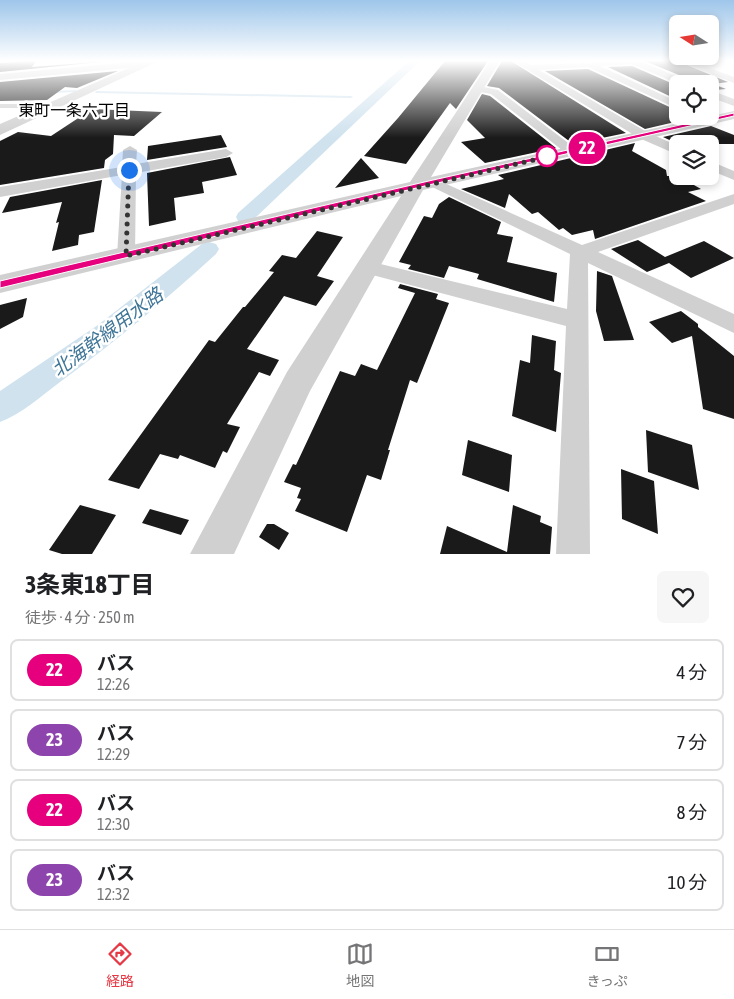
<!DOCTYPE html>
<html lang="ja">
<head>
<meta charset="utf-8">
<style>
  :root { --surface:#fff; --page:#f6f6f6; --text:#202124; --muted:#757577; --line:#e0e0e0; --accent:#e63946 }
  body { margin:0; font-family:"Asap Condensed","Noto Sans JP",sans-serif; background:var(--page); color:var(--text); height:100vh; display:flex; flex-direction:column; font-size:19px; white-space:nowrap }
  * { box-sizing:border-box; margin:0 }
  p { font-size:16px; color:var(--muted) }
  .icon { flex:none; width:28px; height:28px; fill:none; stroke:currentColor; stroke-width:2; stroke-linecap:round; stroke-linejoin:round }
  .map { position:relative; height:554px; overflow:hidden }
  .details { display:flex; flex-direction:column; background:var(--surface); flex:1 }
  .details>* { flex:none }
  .badge { padding:0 10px; border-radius:16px; font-size:18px; line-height:32px }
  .needle { width:32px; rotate:282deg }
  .tools { position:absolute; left:669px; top:15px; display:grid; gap:10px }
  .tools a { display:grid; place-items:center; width:50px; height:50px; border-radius:8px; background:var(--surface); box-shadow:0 2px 8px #0003; font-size:25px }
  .you { position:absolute; width:25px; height:25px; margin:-12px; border:4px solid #fff; border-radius:50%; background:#1a73e8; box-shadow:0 0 0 8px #1a73e833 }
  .map>.badge { position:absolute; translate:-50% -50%; box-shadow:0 0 0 2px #fff }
  .round { display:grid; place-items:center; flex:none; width:52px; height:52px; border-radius:8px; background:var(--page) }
  .head { display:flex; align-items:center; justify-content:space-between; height:85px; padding:0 25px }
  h1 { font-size:24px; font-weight:700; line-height:38px }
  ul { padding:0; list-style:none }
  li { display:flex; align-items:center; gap:15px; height:62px; margin:0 10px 8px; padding:0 15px; border:2px solid var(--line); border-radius:8px }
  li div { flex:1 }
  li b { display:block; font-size:19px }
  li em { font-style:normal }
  li .badge { min-width:55px; font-weight:700; text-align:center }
  .tab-bar { display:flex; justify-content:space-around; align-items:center; height:70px; border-top:1px solid var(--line); background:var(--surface); font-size:14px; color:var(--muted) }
  .tab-bar a { display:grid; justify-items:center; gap:2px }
  .tab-bar .on { color:var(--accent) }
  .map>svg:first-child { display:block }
</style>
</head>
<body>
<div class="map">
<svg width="734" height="554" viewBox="0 0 734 554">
  <rect width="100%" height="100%" fill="#fff"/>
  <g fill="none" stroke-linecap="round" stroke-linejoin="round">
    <path fill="#cfe2ee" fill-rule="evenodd" d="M76 90 77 92 52 93 50 92 52 91Z
      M96 91 351 96 353 97 351 98 95 93Z"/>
    <path fill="#cfe2ee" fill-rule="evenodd" d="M409 61H420L252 221H238L236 217 238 213Z
      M209 242 216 244 219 249 216 254C167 299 115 342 60 382 41 396 22 414 0 422V391L98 325 202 244Z"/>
  </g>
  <path fill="#1a1a1a" d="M36 61 32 67 110 61 0 72V63Z
    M445 61H488L456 109 450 103 406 164 364 156 398 118Z
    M502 61H511L626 133 573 144 499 88 487 86Z
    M645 61H677L728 82 713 84 726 89 715 90 710 88V84H694L691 80Z
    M632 66 678 86V100L608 67Z
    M588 69 678 111V116L692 118 645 129 545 71Z
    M118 71 77 88 65 87 47 100 0 101V82Z
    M482 94 490 96 556 148 485 163 461 142 485 138 467 120Z
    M92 109 162 112 134 136 114 135 113 154 105 160 104 168 0 185V141L18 132 51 136Z
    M711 126 734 135V144H678L663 137Z
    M221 135 227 147 147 160 148 146Z
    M635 143 632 151 666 170 667 176H678L701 189 688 192 706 201 595 239 593 230 572 235 563 228 559 230 538 212 532 214 509 194 505 208 461 189 504 179 498 175Z
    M230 157 237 175 202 182 204 193 174 198 176 220 149 226 147 173Z
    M361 158 379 178 335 188Z
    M102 180 94 232 79 235 78 245 52 251 59 222 56 223 62 202 2 213 10 197Z
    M449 197 501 222 497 234 513 237 507 262 557 273 554 302 477 279 479 274 449 266 444 278 408 269 411 265 399 262 424 216 432 218 439 204Z
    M317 231 343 237 317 276 334 281 316 306 284 296 247 349 279 360 270 376 259 372 227 424 240 427 227 453 223 451 215 468 180 455 178 459 160 454 139 489 108 480 209 340 215 342 243 307H245L274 272 269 271 282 255 296 258Z
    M638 240 665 257 704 241 734 258 691 278 669 263 647 272 611 249Z
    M597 271 612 276 634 340 604 341 596 311Z
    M400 284 438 294 436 299 449 303 417 383 410 380 388 450H390L381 480 367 475 347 532 295 511 301 499 297 498 301 488 284 482 293 464 296 465 340 371 355 376 361 364 377 370 415 293 398 288Z
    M27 298 23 317 0 329V305Z
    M681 311 698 324V327L734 356V419L703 409 692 336 672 343 649 322Z
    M532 335 556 341 554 370 561 373 556 432 512 416 520 360 530 363Z
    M646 430 692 445 699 490 648 472Z
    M468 440 512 455 509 492 462 475Z
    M621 469 654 481 658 534 622 519Z
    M80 505 116 515 92 554H62L49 550Z
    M513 505 541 516 540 522 552 527 550 554H440L447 526 507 552Z
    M150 509 189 520 181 535 142 523Z
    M267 524H274L289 533 279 550 259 537Z"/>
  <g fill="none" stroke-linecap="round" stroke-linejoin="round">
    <path fill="#d0d0d0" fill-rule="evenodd" d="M0 104H53L56 106 53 108H0Z"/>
    <path fill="#d0d0d0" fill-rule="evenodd" d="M143 61 153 63 149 66 0 80V74Z
      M513 61H523L531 65 640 61 690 82 692 84H678L632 64 600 66 678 102V109L588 67 539 70 647 132 678 146V155L639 138Z
      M679 61H691L734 77V83Z
      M479 86 498 90 579 151 572 155 567 154 491 94 475 91V87Z
      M710 90 734 99V106L710 97Z
      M692 116H708L714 121 708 125Z
      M130 146 137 150 136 164 226 149 233 153 226 157 136 173 135 256 133 260 126 262 119 260 117 256 122 175 0 197V187L122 167 123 150Z
      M710 161 734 171V180L710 170Z
      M433 178 582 245 734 194V204L598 252 734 314V333L588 263 590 554H556L566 326 361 272 358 267 361 262 368 261 567 309 570 254 428 185 426 182 428 179Z"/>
    <path fill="#d0d0d0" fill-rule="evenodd" d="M145 61H159L0 135V124Z
      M490 61H500L431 177 734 111V119L423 190 310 391 234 554H190L287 372 401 196 0 293V275L410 182Z"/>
  </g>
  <linearGradient id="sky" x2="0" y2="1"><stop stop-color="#9ec6ea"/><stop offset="0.44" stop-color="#fff"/><stop offset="1" stop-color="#fff" stop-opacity="0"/></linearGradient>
  <rect width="734" height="138" fill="url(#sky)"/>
  <path fill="#e6007e" stroke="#fff" d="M734 113V116L433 184 0 288V281L433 180Z"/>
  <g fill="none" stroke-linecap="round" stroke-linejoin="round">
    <path stroke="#333" stroke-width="5" stroke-dasharray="0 9" d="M129 170 126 256 555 155 547 156"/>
  </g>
  <circle fill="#fff" stroke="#e6007e" stroke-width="2.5" cx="547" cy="156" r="10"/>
  <g text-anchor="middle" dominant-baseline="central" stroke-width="5" stroke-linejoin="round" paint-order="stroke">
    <g font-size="16" fill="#000" stroke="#fff">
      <text x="74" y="110">東町一条六丁目</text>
    </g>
    <g font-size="19" font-style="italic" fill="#3f7597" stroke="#fff">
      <text transform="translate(107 332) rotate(-37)">北海幹線用水路</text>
    </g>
  </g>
</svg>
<div class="tools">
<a><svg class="needle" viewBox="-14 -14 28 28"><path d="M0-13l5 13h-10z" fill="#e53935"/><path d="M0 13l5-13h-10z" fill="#757577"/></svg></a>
<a><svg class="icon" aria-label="locate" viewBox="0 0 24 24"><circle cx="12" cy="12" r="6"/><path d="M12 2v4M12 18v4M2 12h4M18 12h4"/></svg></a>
<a><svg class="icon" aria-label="layers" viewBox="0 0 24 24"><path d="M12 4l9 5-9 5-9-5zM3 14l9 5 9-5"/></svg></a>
</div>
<div class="you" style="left:129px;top:170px"></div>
<b class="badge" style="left:587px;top:148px;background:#e6007e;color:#fff">22</b>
</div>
<section class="details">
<div class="head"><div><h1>3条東18丁目</h1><p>徒歩 · 4 分 · 250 m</p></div><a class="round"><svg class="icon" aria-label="heart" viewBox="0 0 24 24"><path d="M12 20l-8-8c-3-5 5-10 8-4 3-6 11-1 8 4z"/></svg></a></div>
<ul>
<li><span class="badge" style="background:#e6007e;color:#fff">22</span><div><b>バス</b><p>12:26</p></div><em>4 分</em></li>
<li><span class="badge" style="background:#8e44ad;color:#fff">23</span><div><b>バス</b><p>12:29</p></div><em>7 分</em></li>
<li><span class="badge" style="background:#e6007e;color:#fff">22</span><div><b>バス</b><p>12:30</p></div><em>8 分</em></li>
<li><span class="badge" style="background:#8e44ad;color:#fff">23</span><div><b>バス</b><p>12:32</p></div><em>10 分</em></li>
</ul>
</section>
<nav class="tab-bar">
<a class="on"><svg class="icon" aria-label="directions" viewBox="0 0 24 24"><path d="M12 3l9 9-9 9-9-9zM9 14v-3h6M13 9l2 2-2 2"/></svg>経路</a>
<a><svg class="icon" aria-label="map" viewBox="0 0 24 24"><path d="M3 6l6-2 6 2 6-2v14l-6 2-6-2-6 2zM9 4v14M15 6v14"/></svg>地図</a>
<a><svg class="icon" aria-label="tickets" viewBox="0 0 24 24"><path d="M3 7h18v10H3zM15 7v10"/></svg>きっぷ</a>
</nav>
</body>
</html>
